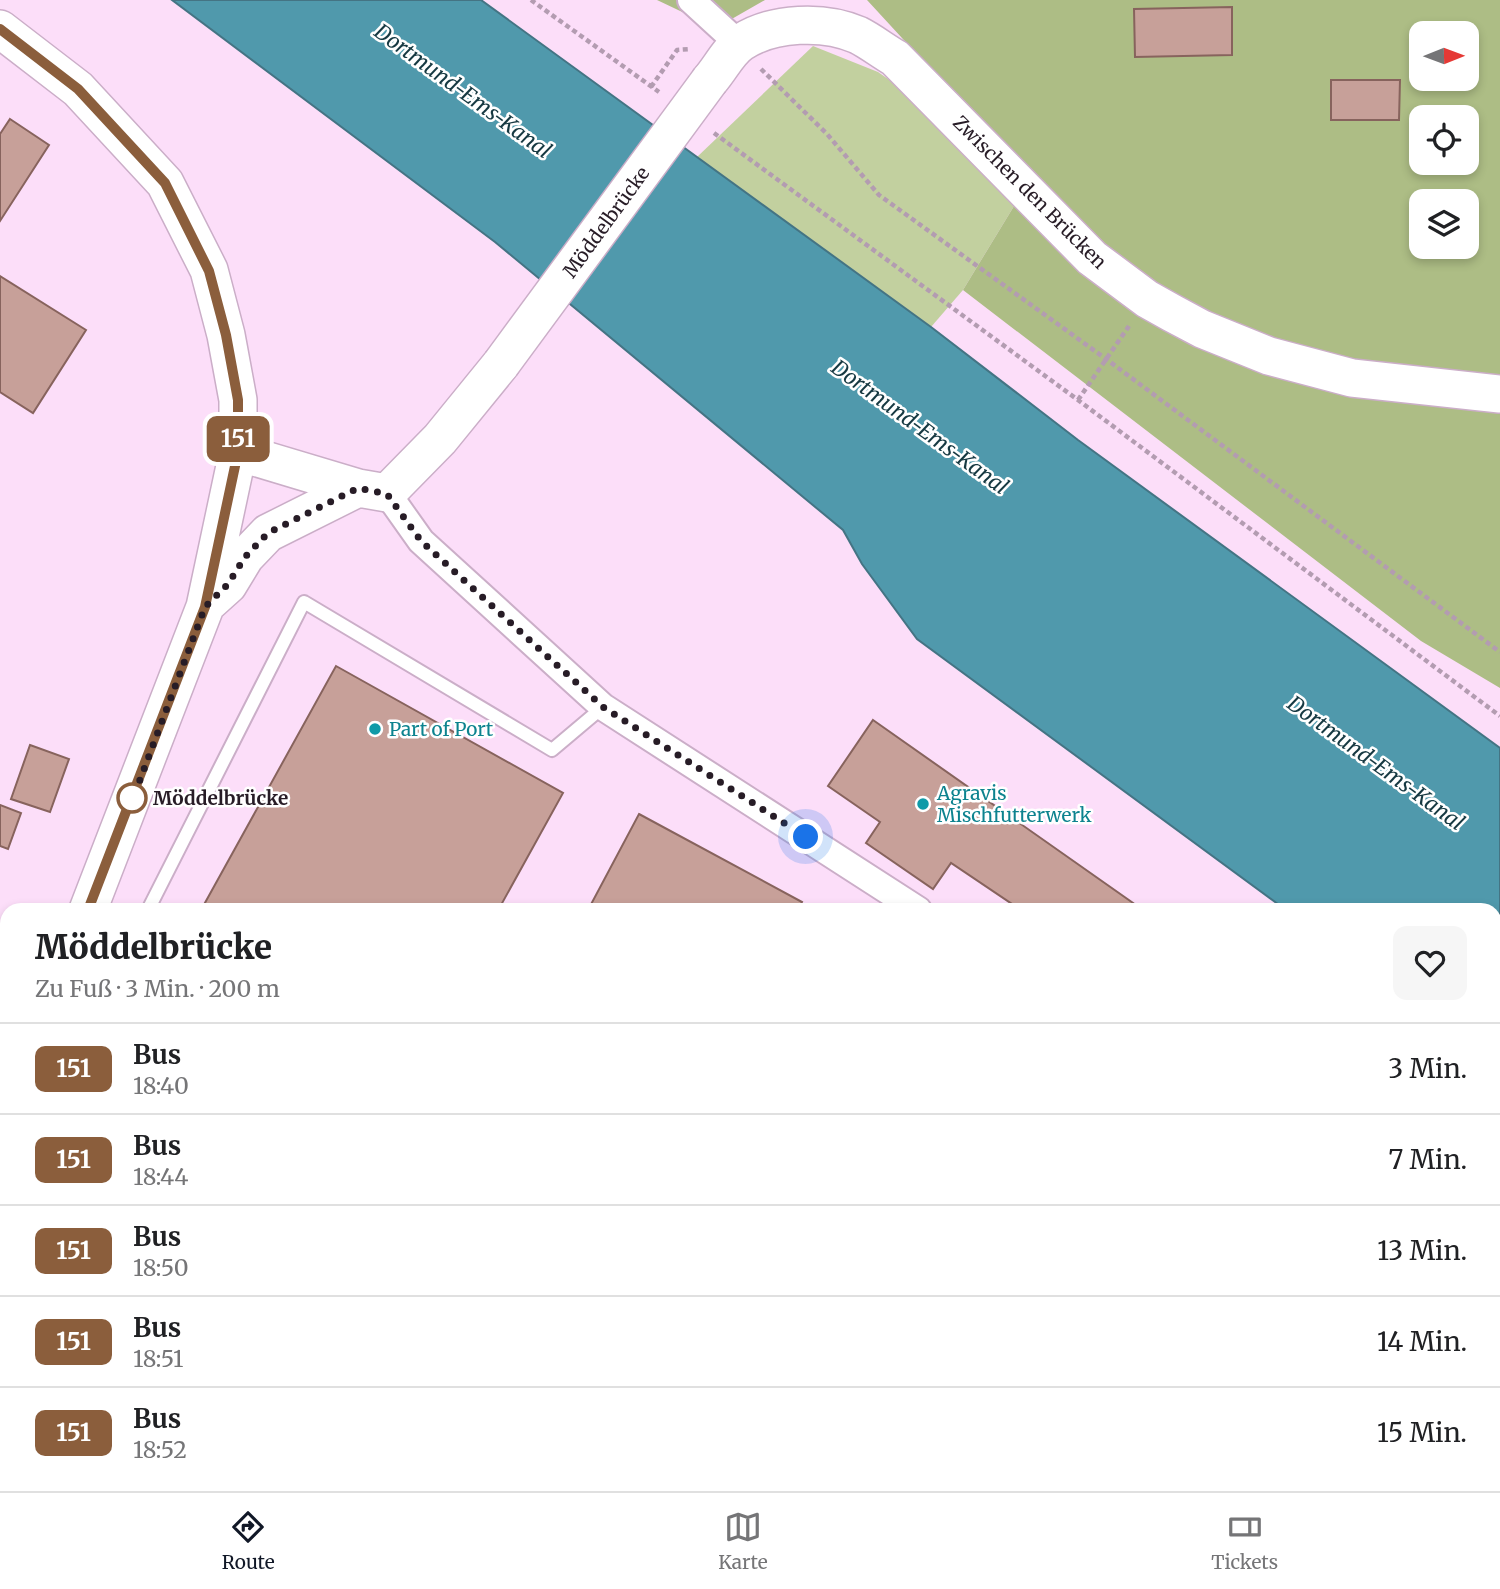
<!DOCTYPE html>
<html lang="de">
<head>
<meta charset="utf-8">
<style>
  :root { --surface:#fff; --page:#f6f6f6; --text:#202124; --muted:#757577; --line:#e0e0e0; --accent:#111827 }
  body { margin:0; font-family:Merriweather,serif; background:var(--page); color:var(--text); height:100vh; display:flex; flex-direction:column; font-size:26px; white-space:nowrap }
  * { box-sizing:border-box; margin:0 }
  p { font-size:23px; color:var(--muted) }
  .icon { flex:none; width:38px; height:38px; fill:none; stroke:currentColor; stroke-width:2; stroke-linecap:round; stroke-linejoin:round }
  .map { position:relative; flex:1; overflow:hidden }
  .details { position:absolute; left:0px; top:903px; width:1502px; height:588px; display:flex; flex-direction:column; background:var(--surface); border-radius:21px 21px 0 0; box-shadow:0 4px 10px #0003 }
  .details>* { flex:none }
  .badge { padding:0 14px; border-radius:10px; font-size:24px; line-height:46px }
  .needle { width:46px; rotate:89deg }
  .buttons { position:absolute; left:1409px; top:21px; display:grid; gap:14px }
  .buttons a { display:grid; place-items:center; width:70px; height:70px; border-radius:14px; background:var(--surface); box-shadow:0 4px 10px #0003; font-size:35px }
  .you { position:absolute; width:35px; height:35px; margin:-18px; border:5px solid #fff; border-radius:50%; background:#1a73e8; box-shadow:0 0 0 10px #1a73e833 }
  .map>.badge { position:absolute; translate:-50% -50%; box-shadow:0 0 0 4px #fff }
  .round { display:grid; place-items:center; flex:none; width:74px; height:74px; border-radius:14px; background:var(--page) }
  .overview { display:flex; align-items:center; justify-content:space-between; height:119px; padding:0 35px }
  h1 { font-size:33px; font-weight:800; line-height:52px }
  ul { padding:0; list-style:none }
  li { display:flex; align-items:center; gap:21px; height:91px; padding:0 35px; border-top:2px solid var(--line) }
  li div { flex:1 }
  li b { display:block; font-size:26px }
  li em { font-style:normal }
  li .badge { min-width:77px; font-weight:700; text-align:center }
  .menu { display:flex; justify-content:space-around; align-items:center; height:98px; border-top:2px solid var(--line); background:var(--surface); font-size:19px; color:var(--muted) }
  .menu a { display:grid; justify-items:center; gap:4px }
  .menu .selected { color:var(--accent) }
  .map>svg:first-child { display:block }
</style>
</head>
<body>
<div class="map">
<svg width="1500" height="1491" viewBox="0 0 1500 1491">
  <rect width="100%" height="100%" fill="#fcdef9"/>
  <path fill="#c2d09f" d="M813 46 878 72 1031 178 963 290 931 327 696 158Z"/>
  <path fill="#adbd85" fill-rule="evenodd" d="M657 0H765L716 28Z
    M867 0H1500V688L1421 641 963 290 1031 178ZM1421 33H1466V79H1421ZM1421 117H1466V163H1421ZM1421 201H1466V247H1421Z"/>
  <path fill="#5099ac" stroke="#447484" stroke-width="2" d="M172 0H481L931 327 1078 440 1500 748V1070L1494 1065V910H1286L917 639 862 564 843 530 495 242Z"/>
  <path fill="#c7a099" stroke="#87635d" stroke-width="2" d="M1232 7V55L1135 57 1134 9Z
    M1331 80H1400L1399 120H1331Z
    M10 119 49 145 0 221V134Z
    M0 276 86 330 33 413 0 392Z
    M336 666 563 793 501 905 510 910H201Z
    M873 720 1143 910H1021L951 863 933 889 866 843 880 822 828 786Z
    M30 745 69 759 50 812 11 799Z
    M0 805 21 813 8 849 0 846Z
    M639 814 802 902 798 910H588Z
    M1494 1187 1500 1191V1269L1495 1276Z
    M2 1337 7 1338V1401L0 1400Z
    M1494 1346 1500 1350V1491L1491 1484H1494Z
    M0 1476 7 1477V1484H32L31 1491H0Z
    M94 1484H111L151 1491H93Z
    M1275 1484H1447L1457 1491H1284Z
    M189 1485 211 1491H188Z"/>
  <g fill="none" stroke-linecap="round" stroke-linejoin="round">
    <g stroke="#cbaec8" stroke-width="16">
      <path id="lane" d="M148 910 304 602 552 750 603 707
        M851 1484 873 1491
        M1237 1484 1247 1491"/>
    </g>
    <g stroke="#cbaec8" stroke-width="30">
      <path id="street" d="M691 0 739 44
        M387 493 421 541 603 707 918 910
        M1494 1319 1500 1323
        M0 1440 7 1441
        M312 1484 335 1491"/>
    </g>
    <g stroke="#cbaec8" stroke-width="40">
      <path id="secondary" d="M0 29 78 89 165 183 209 270 226 335 238 400V452L205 607 88 910
        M710 80C720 69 729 50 742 42 773 22 824 20 858 35 870 41 883 51 895 58L1092 258 1147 299 1172 313 1202 329 1269 356 1352 378 1500 394
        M238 452 358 488 387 493 440 439 501 364
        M208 603 228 585 245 557 268 533 358 488
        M0 1123 7 1108"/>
    </g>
    <path stroke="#b39cb1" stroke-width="4.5" stroke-dasharray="5 3.5" stroke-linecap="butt" d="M531 0 659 92
      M761 69 827 134 879 195 1106 359 1500 652
      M651 87 677 50 691 49
      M714 133 1078 400 1500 716
      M1078 400 1129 326"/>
    <use href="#lane" stroke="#fff" stroke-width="12"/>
    <use href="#street" stroke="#fff" stroke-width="26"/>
    <use href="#secondary" stroke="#fff" stroke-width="37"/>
    <g stroke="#988396" stroke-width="8">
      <path id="rail" d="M0 1231 7 1234
        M0 1253 7 1257
        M496 1484 511 1491
        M545 1484 561 1491"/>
    </g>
    <use href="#rail" stroke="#fff" stroke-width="5" stroke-dasharray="16" stroke-linecap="butt"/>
    <g stroke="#cbaec8" stroke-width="40" stroke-linecap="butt">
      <path id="secondary-bridge" d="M501 364 710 80"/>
    </g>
    <use href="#secondary-bridge" stroke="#fff" stroke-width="37"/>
  </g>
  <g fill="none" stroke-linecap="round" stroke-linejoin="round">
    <g stroke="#fff" stroke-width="16">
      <path id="line" d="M0 29 78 89 165 183 209 271 226 335 238 400V452L205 607 88 910"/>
    </g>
    <use href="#line" stroke="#8b5e3c" stroke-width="10"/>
    <path stroke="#271c26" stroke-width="7" stroke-dasharray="0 12.6" d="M132 798V801L205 607 228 584 245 557 268 533 358 488 387 494 421 541 603 707 806 837"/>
  </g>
  <g fill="#0f9aa8" stroke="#fff" stroke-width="2.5">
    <circle cx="375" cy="729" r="7"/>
    <circle cx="923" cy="804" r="7"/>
  </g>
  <circle fill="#fff" stroke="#8b5e3c" stroke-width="3.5" cx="132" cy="798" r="14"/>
  <g text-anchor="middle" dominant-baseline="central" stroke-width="5" stroke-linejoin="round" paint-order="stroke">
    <g font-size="19" fill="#271c26" stroke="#fff">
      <text transform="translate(1030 192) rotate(45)">Zwischen den Brücken</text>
      <text transform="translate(606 222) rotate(-54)">Möddelbrücke</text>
    </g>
    <g font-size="19" fill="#0d838f" stroke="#fff" text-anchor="start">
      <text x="389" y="729">Part of Port</text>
      <text x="937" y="793">Agravis<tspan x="937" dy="22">Mischfutterwerk</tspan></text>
    </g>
    <g font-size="19" font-weight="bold" fill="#271c26" stroke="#fff" text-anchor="start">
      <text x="153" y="798">Möddelbrücke</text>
    </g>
    <g font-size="21" font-style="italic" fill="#163942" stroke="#fff">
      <text transform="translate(463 91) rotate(36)">Dortmund-Ems-Kanal</text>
      <text transform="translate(920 427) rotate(36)">Dortmund-Ems-Kanal</text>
      <text transform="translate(1376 763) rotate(36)">Dortmund-Ems-Kanal</text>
    </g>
  </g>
</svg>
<div class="buttons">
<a><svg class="needle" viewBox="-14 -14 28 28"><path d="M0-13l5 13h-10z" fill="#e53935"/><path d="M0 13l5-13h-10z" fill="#757577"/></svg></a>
<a><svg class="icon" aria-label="locate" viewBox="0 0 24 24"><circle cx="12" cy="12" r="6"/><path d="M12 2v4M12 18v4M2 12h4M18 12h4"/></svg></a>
<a><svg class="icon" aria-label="layers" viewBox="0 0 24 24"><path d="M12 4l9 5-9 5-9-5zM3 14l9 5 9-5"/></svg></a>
</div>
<div class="you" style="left:806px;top:837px"></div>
<b class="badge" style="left:238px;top:439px;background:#8b5e3c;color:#fff">151</b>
<section class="details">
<div class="overview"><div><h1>Möddelbrücke</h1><p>Zu Fuß · 3 Min. · 200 m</p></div><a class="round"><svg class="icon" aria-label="heart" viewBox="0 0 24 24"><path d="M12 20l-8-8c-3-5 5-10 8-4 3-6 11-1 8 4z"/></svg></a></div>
<ul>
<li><span class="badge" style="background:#8b5e3c;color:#fff">151</span><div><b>Bus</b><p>18:40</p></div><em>3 Min.</em></li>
<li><span class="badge" style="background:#8b5e3c;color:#fff">151</span><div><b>Bus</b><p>18:44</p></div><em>7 Min.</em></li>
<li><span class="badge" style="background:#8b5e3c;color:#fff">151</span><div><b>Bus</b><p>18:50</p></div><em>13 Min.</em></li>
<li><span class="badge" style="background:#8b5e3c;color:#fff">151</span><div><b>Bus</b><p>18:51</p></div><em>14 Min.</em></li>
<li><span class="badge" style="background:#8b5e3c;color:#fff">151</span><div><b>Bus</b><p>18:52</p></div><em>15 Min.</em></li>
</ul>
</section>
</div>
<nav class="menu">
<a class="selected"><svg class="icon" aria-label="directions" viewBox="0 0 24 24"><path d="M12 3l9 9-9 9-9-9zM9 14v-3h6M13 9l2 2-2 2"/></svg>Route</a>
<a><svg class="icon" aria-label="map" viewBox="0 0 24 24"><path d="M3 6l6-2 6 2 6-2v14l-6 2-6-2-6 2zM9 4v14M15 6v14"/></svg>Karte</a>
<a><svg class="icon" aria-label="tickets" viewBox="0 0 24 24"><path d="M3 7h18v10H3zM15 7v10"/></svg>Tickets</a>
</nav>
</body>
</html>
